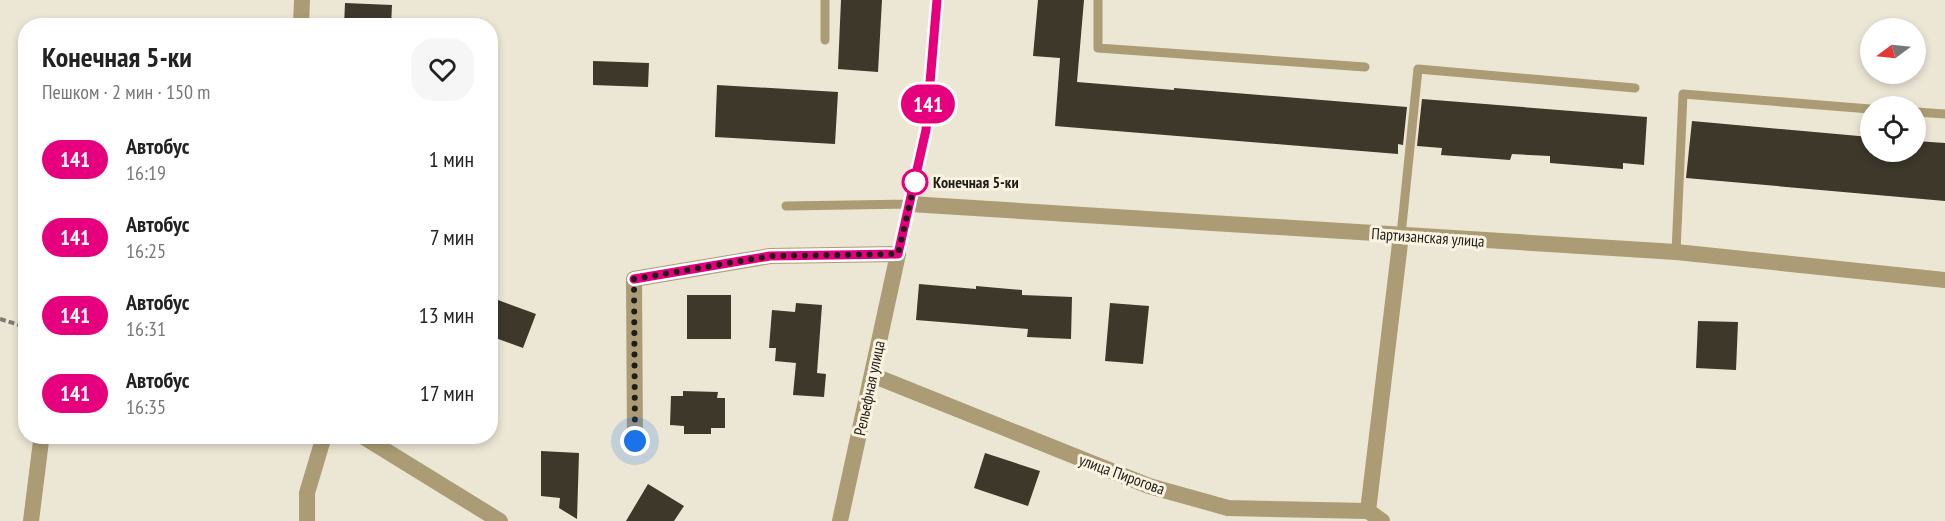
<!DOCTYPE html>
<html lang="ru">
<head>
<meta charset="utf-8">
<style>
  :root { --surface:#fff; --page:#f6f6f6; --text:#222; --muted:#767676 }
  body { margin:0; font-family:"PT Sans Narrow",sans-serif; background:var(--page); color:var(--text); height:100vh; display:flex; flex-direction:column; font-size:22px; white-space:nowrap }
  * { box-sizing:border-box; margin:0 }
  p { font-size:20px; color:var(--muted) }
  .icon { flex:none; width:33px; height:33px; fill:none; stroke:currentColor; stroke-width:2; stroke-linecap:round; stroke-linejoin:round }
  .map { position:relative; flex:1; overflow:hidden }
  .details { position:absolute; left:18px; top:18px; width:480px; height:426px; display:flex; flex-direction:column; background:var(--surface); border-radius:24px; box-shadow:0 3px 9px #0003 }
  .details>* { flex:none }
  .badge { padding:0 12px; border-radius:20px; font-size:21px; line-height:39px }
  .needle { width:39px; rotate:255deg }
  .controls { position:absolute; left:1860px; top:18px; display:grid; gap:12px }
  .controls a { display:grid; place-items:center; width:66px; height:66px; border-radius:50%; background:var(--surface); box-shadow:0 3px 9px #0003; font-size:30px }
  .you { position:absolute; width:30px; height:30px; margin:-15px; border:4px solid #fff; border-radius:50%; background:#1a73e8; box-shadow:0 0 0 9px #1a73e833 }
  .map>.badge { position:absolute; translate:-50% -50%; box-shadow:0 0 0 3px #fff }
  .round { display:grid; place-items:center; flex:none; width:63px; height:63px; border-radius:24px; background:var(--page) }
  .head { display:flex; align-items:center; justify-content:space-between; height:102px; padding:0 24px }
  h1 { font-size:28px; font-weight:700; line-height:45px }
  ul { padding:0; list-style:none }
  li { display:flex; align-items:center; gap:18px; height:78px; padding:0 24px }
  li div { flex:1 }
  li b { display:block; font-size:22px }
  li em { font-style:normal }
  li .badge { min-width:66px; font-weight:700; text-align:center }
  .map>svg:first-child { display:block }
</style>
</head>
<body>
<div class="map">
<svg width="1945" height="521" viewBox="0 0 1945 521">
  <rect width="100%" height="100%" fill="#ece6d5"/>
  <path fill="#3d382a" d="M841 0H882L878 72 838 69Z
    M1038 0H1084L1077 82 1174 90V88L1407 107 1403 145 1398 144V154L1055 126 1060 58 1033 56Z
    M345 3 392 5 391 26H344Z
    M593 61 649 63 648 87 593 85Z
    M717 85 838 92 835 144 715 137Z
    M1422 99 1647 117 1644 165 1623 163V169L1550 163V156L1512 154 1510 160 1441 155 1442 148 1417 146Z
    M1692 121 1870 137V152H1916V141L1945 143V201L1686 178Z
    M919 284 976 289V286L1022 290V295L1072 297 1071 339 1027 337 1028 329 916 320Z
    M687 295H731V339H687Z
    M490 297 536 314 523 348 490 336Z
    M796 303 822 305 817 373 826 374 824 397 793 395 796 363 775 361 776 348H769L772 310 795 312Z
    M1110 303 1149 306 1143 364 1105 361Z
    M1698 321 1738 322 1736 370 1696 368Z
    M683 391 718 392 717 398H725V428H711V434H684V426L670 425 671 396H683Z
    M541 451 579 453 577 519 559 508 560 498 541 496Z
    M985 453 1040 471 1028 506 974 488Z
    M648 484 684 506 674 521H626Z"/>
  <g fill="none" stroke-linecap="round" stroke-linejoin="round">
    <path stroke="#807c71" stroke-width="4" stroke-dasharray="6 3" stroke-linecap="butt" d="M0 319 26 327"/>
    <path stroke="#ab9c75" stroke-width="9" d="M825 0V40
      M1098 0V48L1365 67
      M1916 112 1945 114
      M786 206 910 204
      M1401 235 1418 69 1635 88
      M1676 252 1683 94 1870 109
      M898 254 926 130 937 0"/>
    <path stroke="#ab9c75" stroke-width="16" d="M301 26 302 0
      M910 204 1676 252 1945 280
      M872 375 1149 486 1228 508 1368 511 1382 521
      M362 436 500 521
      M635 441 634 279 770 256 898 254 840 521
      M1368 511 1401 235
      M31 521 41 441 45 436
      M307 521V493L324 436"/>
  </g>
  <g fill="none" stroke-linecap="round" stroke-linejoin="round">
    <g stroke="#fff" stroke-width="14">
      <path id="line" d="M634 279 770 256 898 254 926 130 937 0"/>
    </g>
    <use href="#line" stroke="#e6007e" stroke-width="9"/>
    <path stroke="#1f1d17" stroke-width="6" stroke-dasharray="0 10.8" d="M635 441 634 279 770 256 898 254 915 182"/>
  </g>
  <circle fill="#fff" stroke="#e6007e" stroke-width="3" cx="915" cy="182" r="12"/>
  <g text-anchor="middle" dominant-baseline="central" stroke-width="6" stroke-linejoin="round" paint-order="stroke">
    <g font-size="16" font-weight="bold" fill="#1f1d17" stroke="#faf3e2" text-anchor="start">
      <text x="933" y="182">Конечная 5-ки</text>
    </g>
    <g font-size="16" fill="#1f1d17" stroke="#faf3e2">
      <text transform="translate(1428 237) rotate(4)">Партизанская улица</text>
      <text transform="translate(869 388) rotate(-78)">Рельефная улица</text>
      <text transform="translate(1122 474) rotate(20)">улица Пирогова</text>
    </g>
  </g>
</svg>
<div class="controls">
<a><svg class="needle" viewBox="-14 -14 28 28"><path d="M0-13l5 13h-10z" fill="#e53935"/><path d="M0 13l5-13h-10z" fill="#767676"/></svg></a>
<a><svg class="icon" aria-label="locate" viewBox="0 0 24 24"><circle cx="12" cy="12" r="6"/><path d="M12 2v4M12 18v4M2 12h4M18 12h4"/></svg></a>
</div>
<div class="you" style="left:635px;top:441px"></div>
<b class="badge" style="left:928px;top:104px;background:#e6007e;color:#fff">141</b>
<section class="details">
<div class="head"><div><h1>Конечная 5-ки</h1><p>Пешком · 2 мин · 150 m</p></div><a class="round"><svg class="icon" aria-label="heart" viewBox="0 0 24 24"><path d="M12 20l-8-8c-3-5 5-10 8-4 3-6 11-1 8 4z"/></svg></a></div>
<ul>
<li><span class="badge" style="background:#e6007e;color:#fff">141</span><div><b>Автобус</b><p>16:19</p></div><em>1 мин</em></li>
<li><span class="badge" style="background:#e6007e;color:#fff">141</span><div><b>Автобус</b><p>16:25</p></div><em>7 мин</em></li>
<li><span class="badge" style="background:#e6007e;color:#fff">141</span><div><b>Автобус</b><p>16:31</p></div><em>13 мин</em></li>
<li><span class="badge" style="background:#e6007e;color:#fff">141</span><div><b>Автобус</b><p>16:35</p></div><em>17 мин</em></li>
</ul>
</section>
</div>
</body>
</html>
